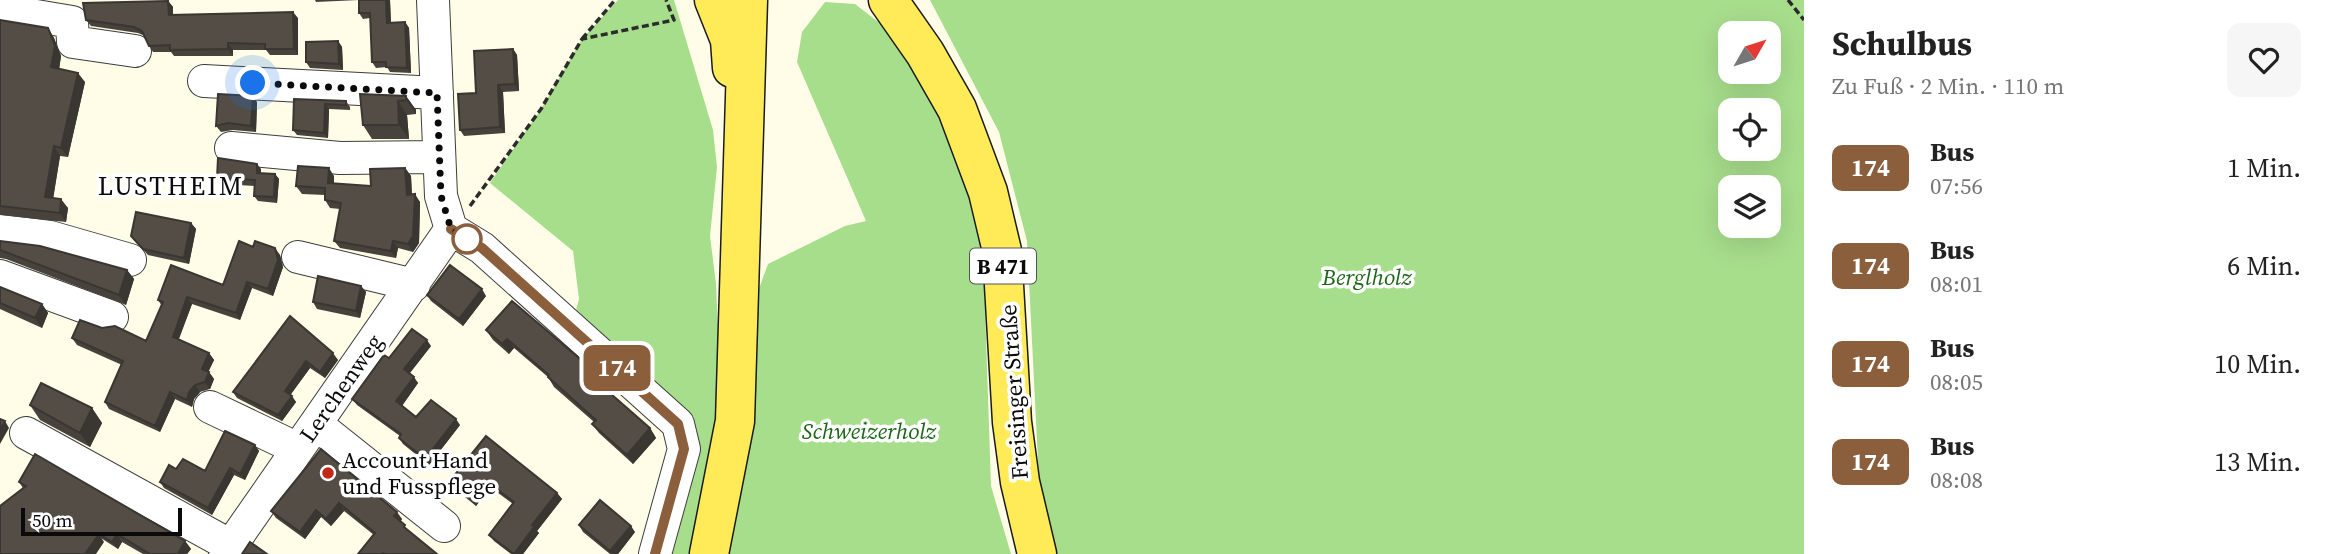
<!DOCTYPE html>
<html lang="de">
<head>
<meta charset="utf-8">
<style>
  :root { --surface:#fff; --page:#f6f6f6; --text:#222; --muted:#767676 }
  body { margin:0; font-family:"Source Serif 4",serif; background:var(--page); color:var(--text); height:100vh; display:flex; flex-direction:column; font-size:26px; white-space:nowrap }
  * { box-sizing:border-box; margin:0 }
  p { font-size:23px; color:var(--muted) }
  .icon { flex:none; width:38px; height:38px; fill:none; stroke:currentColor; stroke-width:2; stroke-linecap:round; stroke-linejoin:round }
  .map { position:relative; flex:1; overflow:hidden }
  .details { display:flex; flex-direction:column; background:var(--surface); width:525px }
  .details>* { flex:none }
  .badge { padding:0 14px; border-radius:10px; font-size:24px; line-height:46px }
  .needle { width:46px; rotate:51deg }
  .tools { position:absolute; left:1718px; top:21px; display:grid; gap:14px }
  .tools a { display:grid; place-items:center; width:63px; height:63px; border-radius:14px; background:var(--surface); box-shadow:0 7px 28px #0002; font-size:35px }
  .scale { position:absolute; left:21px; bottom:18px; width:161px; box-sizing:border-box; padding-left:7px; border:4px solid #0a0a0a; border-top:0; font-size:19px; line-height:24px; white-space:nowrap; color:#0a0a0a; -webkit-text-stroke:5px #fff; paint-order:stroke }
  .you { position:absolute; width:35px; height:35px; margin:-18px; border:5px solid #fff; border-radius:50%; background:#1a73e8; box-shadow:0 0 0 10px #1a73e833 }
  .map>.badge { position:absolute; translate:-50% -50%; box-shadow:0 0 0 4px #fff }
  .round { display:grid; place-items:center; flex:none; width:74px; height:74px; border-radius:14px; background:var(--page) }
  .summary { display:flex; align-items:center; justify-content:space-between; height:119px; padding:0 28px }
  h1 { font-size:33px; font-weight:700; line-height:52px }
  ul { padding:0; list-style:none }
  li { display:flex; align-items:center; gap:21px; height:98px; padding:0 28px }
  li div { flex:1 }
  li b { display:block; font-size:26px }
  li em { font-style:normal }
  li .badge { min-width:77px; font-weight:700; text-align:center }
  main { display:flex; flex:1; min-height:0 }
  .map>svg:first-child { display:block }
</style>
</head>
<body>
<main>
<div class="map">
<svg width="1804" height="554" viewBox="0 0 1804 554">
  <rect width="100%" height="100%" fill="#fffde7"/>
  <path fill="#a7de8c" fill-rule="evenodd" d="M618 0H674L713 130 717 167 710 236 716 284 722 423 698 554H655L684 449 572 326 579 299 573 251 490 183 541 109 582 39Z
    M930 0H1804V554H1054L1039 481 1027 241 999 132ZM1731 33H1769V72H1731ZM1731 110H1769V149H1731ZM1731 187H1769V226H1731Z
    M825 2 855 4 890 31 960 146 983 249 991 486 1011 554H722L757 294 768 264 845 226 866 221 797 62 802 32Z"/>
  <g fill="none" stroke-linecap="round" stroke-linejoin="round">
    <g stroke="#3d3d3d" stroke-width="34">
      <path id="minor" d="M433 0 441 196 451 229
        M0 10 72 22 73 42 135 51
        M204 81 437 93
        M231 148 340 158 439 157
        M451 229 482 248 678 424 684 449 655 554
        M0 231 50 237 130 260
        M298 257 414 285
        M0 276 112 317
        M210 407 298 449
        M316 424 444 526
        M26 433 231 546
        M225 554 451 229"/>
    </g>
    <g stroke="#1b1b1b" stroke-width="41">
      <path id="major" d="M714 0 730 40 732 68
        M888 0 925 53 957 109 988 192 1002 251 1012 422 1020 482 1037 554
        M709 554 735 421 748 0"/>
    </g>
    <path stroke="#2c2c2c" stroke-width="3.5" stroke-dasharray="7 3.5" stroke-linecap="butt" d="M1788 0 1804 20
      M582 39 615 0
      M470 206 541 109 582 39 674 20 666 0"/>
    <use href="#minor" stroke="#fff" stroke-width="32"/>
    <use href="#major" stroke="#ffeb57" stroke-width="38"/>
  </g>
  <path fill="#47423c" d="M315 0H390L391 23 405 22 409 28 411 73 390 72 387 67 376 68 372 62 370 18 363 19 359 13V0L316 2Z
    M168 1 173 7V15L298 18V55H270L266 50H233V56H174L171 52H153L149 46 145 36 138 33 91 26 86 20Z
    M0 20 48 28 54 38 61 56 59 69 85 82 68 157 60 156 53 198 68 208 66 222 0 215Z
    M338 41 342 47 343 70 310 68 306 62Z
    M513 49 517 55 519 91 503 92 505 133 464 136 460 130 476 93Z
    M360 94 406 96 416 110V114L407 115 409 139H372L363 125Z
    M294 99 346 101 350 107V110L329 109 328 138 297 135 293 130Z
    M257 102 256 132 233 130 221 132 216 126Z
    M405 168 411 176 412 194 420 202 419 243 413 252 398 248 396 258 340 248 334 241 340 209 330 208 325 200V195L302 194 296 186 334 176V183L371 186Z
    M261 169V173L275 174 279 179 277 203 258 201 254 196 255 186 221 184 217 178Z
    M191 223 196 229 189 264 148 255 131 236Z
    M0 241 127 270 134 279 126 305 6 259 0 258Z
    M253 247 280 255 283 267 273 296 252 288 240 320 192 304 179 339 209 353 214 360 208 371 214 379 210 389 200 392 194 399 192 407 175 399 160 432 109 409 105 402 122 365 77 345 72 338 102 328 146 341 162 306 158 300 223 285Z
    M361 286 366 292 360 318 317 309 313 302Z
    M0 287 42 304 48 313 42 328 0 309Z
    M427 295 486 296 463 326 431 301Z
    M512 301 606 384 603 387 650 428 656 438 633 464 599 433 592 424 594 422 554 387 548 377 514 348 509 354 493 340 486 330Z
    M290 316 338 360 325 378 310 368 290 395 296 402 282 421 237 398 233 392Z
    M431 346 410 373 418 383 402 406 416 417 460 425 429 465 403 444 399 438 400 436 357 405 352 399 389 358Z
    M30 405 92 408 102 423 90 447 40 420Z
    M486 436 557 493 562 499 537 531 539 533 523 554H511L494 541 489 535 513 504 490 487 476 506 454 488 449 482Z
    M255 445 259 451 245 480 234 475 212 515 164 488 160 482 176 469 205 471Z
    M321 449 402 519 401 521 374 535 344 511 331 526 321 517 305 539 276 518 271 511Z
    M19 482 185 541 191 549 187 554H143L122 542 118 549 23 488Z
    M579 525 635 532 618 554H610L583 532Z"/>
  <path fill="#3a3631" d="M386 0H390L391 28 387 23Z
    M168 1 173 7V21L169 15Z
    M293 12 298 18V55L294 49Z
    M405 22 409 28 411 73 407 68Z
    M48 28 54 38 61 56 58 77 51 67Z
    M338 41 342 47 343 70 339 64Z
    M228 43 233 50V56L228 49Z
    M513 49 517 55 519 91 515 84Z
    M78 73 85 82 68 157 61 148Z
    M498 85 503 92 505 133 500 127Z
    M253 96 257 102 256 132 251 126Z
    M406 96 416 110V114L406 100Z
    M398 101 407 115 409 139 399 125Z
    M325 104 329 109 328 138 324 133Z
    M54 146 60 156 52 206 45 197Z
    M257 164 261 169 260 178 257 173Z
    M329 168 334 176V190L328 183Z
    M405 168 411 176 412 202 407 195Z
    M275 174 279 179 277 203 274 197Z
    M415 194 420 202 419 243 413 252 408 244Z
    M61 199 68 208 66 222 60 213Z
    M191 223 196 229 189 264 184 258Z
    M393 241 398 248 396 258 391 251Z
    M275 248 280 255 283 267 273 296 268 289Z
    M127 270 134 279 126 305 119 295Z
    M247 282 252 288 240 320 236 313Z
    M361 286 366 292 360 318 356 311Z
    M482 289 486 296 463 326 459 319Z
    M187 297 192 304 177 343 173 337Z
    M42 304 48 313 42 328 35 318Z
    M507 339 514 348 509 354 502 344Z
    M427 340 431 346 408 375 404 369Z
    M209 353 214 360 207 375 202 369Z
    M333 353 338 360 325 378 320 372Z
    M306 361 310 368 289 397 285 391Z
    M209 372 214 379 210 389 205 382Z
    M599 375 606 384 601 389 595 380Z
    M414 377 418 383 401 407 396 401Z
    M195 385 200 392 194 399 192 407 187 400 189 392Z
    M170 392 175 399 160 432 155 426Z
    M292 396 296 402 282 421 278 415Z
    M92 408 102 423 90 447 80 433Z
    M456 419 460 425 429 465 425 459Z
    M5 421 9 428 0 444V430Z
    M650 428 656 438 633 464 627 455Z
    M255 445 259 451 245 480 240 474Z
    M230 468 234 475 212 515 208 508Z
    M486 481 490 487 476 506 471 499Z
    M557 493 562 499 537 531 539 533 523 554H514L532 525Z
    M339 503 344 511 331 526 326 519Z
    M316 510 321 517 305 539 300 532Z
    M397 512 402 519 399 523 394 516Z
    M631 526 635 532 618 554H612L610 551Z
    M99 534 104 542 96 554H85Z
    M117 534 122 542 118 549 112 542Z
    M185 541 191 549 187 554H178Z"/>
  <path fill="#534d46" stroke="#3a3631" stroke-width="2" d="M359 0H386L387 23 405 22 407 68 386 67V62H372L370 13H359Z
    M168 1 169 15 293 12 294 49H265V44L228 43V49L170 50V45L149 46 142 31 134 27 86 20 83 3Z
    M0 20 48 28 55 46 51 67 78 73 61 148 54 146 45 197 61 199 60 213 0 206Z
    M338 41 339 64 306 62V42Z
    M513 49 515 84 498 85 500 127 460 130 458 94 476 93 474 51Z
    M218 94 253 96 251 126 228 123 216 126Z
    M360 94 406 96V100L398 101 399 125H363Z
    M294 99 346 101V105L325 104 324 133 293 130Z
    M218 158 257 164V173L275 174 274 197 254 196 255 180 217 178Z
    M298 166 329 168 328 183 371 186 370 169 405 168 407 195 415 194 413 236 408 244 393 241 391 251 334 241 341 203 325 200V188L296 186Z
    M136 212 191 223 184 258 143 249 131 236Z
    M0 241 40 246 127 270 119 295 0 250Z
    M239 241 253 247 255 241 275 248 278 260 268 289 247 282 236 313 187 297 173 337 209 353 202 369 209 372 205 382 195 385 189 392 187 400 170 392 155 426 105 402 123 361 72 338 80 320 102 328 115 326 146 341 163 302 158 300 171 265 223 285Z
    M450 265 482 289 459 319 427 295Z
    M318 276 361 286 356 311 313 302Z
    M0 287 42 304 35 318 0 303Z
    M512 301 599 375 595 380 650 428 627 455 592 424 596 420 548 377 549 375 507 339 502 344 486 330Z
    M290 316 333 353 320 372 306 361 285 391 292 396 278 415 233 392Z
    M412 329 427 340 404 369 414 377 396 401 416 417 431 400 456 419 425 459 399 438 401 434 352 399 384 355 389 358Z
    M41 383 92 408 80 433 30 405Z
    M0 419 5 421 0 430Z
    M225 431 255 445 240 474 230 468 208 508 160 482 169 465 176 469 183 459 205 471Z
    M486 436 557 493 532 525 534 527 514 554 489 535 514 502 486 481 471 499 449 482Z
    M321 449 397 512 394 516 405 525 404 527 437 554H385L383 553 382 554H358L375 533 339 503 326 519 316 510 300 532 271 511Z
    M35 454 185 541 178 554H150L117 534 112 542 99 534 85 554H0V506L26 486 19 482Z
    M600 500 631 526 610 551 579 525Z
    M250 542 267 554H242Z"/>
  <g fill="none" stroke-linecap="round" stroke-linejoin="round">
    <g stroke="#fff" stroke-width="16">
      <path id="line" d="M451 229 482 248 678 424 684 449 655 554"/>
    </g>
    <use href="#line" stroke="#8b5e3c" stroke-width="10"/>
    <path stroke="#0a0a0a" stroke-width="7" stroke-dasharray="0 12.6" d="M253 83 437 93 441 196 451 229 467 239"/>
  </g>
  <circle fill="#fff" stroke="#8b5e3c" stroke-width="3.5" cx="467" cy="239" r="14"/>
  <circle fill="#c42618" stroke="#fff" stroke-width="2.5" cx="328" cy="473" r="7"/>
  <g text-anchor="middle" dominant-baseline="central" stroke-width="7" stroke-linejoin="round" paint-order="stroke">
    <rect fill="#fff" stroke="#545454" stroke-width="2" x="970" y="248.5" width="66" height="35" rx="5"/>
    <g font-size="21" font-weight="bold" fill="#0a0a0a">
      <text x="1003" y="266">B 471</text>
    </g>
    <g font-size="23" font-style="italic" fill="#1d6617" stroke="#fff">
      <text x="1367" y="277">Berglholz</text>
      <text x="869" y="431">Schweizerholz</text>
    </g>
    <g font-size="23" fill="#0a0a0a" stroke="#fff">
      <text transform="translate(341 388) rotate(-55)">Lerchenweg</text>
      <text transform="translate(1014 392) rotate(-94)">Freisinger Straße</text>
    </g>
    <g font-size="23" fill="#0a0a0a" stroke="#fff" text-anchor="start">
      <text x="342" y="460">Account Hand<tspan x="342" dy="26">und Fusspflege</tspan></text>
    </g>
    <g font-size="26" letter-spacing="2" fill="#0a0a0a" stroke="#fff">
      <text x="171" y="186">LUSTHEIM</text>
    </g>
  </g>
</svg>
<div class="tools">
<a><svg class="needle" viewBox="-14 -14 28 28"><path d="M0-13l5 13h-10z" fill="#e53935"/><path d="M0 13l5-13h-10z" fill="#767676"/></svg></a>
<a><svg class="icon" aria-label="locate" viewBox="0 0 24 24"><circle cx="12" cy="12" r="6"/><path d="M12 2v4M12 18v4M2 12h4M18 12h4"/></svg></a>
<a><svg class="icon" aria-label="layers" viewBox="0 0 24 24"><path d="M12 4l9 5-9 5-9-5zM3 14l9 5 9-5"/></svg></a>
</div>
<div class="scale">50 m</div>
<div class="you" style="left:253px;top:83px"></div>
<b class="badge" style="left:617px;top:368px;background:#8b5e3c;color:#fff">174</b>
</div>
<section class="details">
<div class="summary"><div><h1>Schulbus</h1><p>Zu Fuß · 2 Min. · 110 m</p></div><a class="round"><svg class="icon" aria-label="heart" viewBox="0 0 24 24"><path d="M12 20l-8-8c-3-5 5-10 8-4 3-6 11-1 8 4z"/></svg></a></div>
<ul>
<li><span class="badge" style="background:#8b5e3c;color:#fff">174</span><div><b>Bus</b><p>07:56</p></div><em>1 Min.</em></li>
<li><span class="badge" style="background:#8b5e3c;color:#fff">174</span><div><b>Bus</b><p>08:01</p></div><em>6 Min.</em></li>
<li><span class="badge" style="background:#8b5e3c;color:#fff">174</span><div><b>Bus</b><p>08:05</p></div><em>10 Min.</em></li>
<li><span class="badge" style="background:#8b5e3c;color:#fff">174</span><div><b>Bus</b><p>08:08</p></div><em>13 Min.</em></li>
</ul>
</section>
</main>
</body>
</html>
